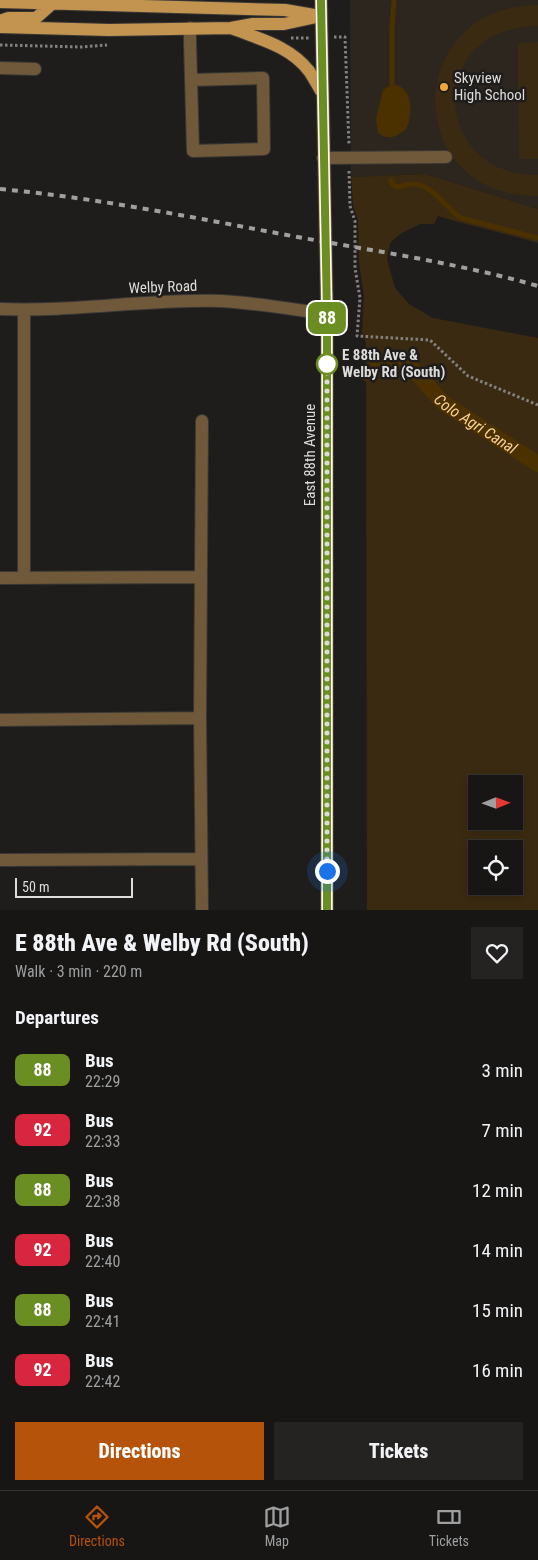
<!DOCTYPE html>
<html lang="en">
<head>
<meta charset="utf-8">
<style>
  :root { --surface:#171614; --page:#242322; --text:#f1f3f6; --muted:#9e9fa0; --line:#363534; --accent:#b45309 }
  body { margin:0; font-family:"Roboto Condensed",sans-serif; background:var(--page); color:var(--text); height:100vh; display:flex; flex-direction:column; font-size:19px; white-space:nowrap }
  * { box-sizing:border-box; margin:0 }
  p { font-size:16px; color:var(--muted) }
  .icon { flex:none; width:28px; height:28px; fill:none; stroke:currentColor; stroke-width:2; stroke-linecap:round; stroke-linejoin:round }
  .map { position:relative; height:910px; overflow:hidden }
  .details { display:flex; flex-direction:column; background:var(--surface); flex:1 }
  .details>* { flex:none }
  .badge { padding:0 10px; border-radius:8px; font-size:18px; line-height:32px }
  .needle { width:32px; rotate:89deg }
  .controls { position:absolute; left:468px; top:775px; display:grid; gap:10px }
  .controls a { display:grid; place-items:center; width:55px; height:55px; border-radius:0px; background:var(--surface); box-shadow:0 2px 8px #0003,0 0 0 1px var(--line); font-size:25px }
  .scale { position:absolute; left:15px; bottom:12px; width:118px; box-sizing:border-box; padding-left:5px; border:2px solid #dedcda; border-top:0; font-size:14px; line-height:18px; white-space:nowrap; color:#dedcda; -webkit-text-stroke:4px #1f1d1b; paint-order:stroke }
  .you { position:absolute; width:25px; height:25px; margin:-12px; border:4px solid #fff; border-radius:50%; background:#1a73e8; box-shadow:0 0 0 8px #1a73e833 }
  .map>.badge { position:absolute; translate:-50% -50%; box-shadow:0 0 0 2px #fff }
  h2 { padding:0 15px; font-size:19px; line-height:45px }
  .round { display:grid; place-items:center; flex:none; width:52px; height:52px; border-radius:0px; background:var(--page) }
  .summary { display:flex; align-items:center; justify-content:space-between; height:85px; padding:0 15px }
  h1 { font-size:24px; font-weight:800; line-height:38px }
  .primary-button { display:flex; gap:10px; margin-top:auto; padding:10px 15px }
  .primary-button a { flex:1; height:58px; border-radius:0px; background:var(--accent); color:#fff; font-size:20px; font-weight:800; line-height:58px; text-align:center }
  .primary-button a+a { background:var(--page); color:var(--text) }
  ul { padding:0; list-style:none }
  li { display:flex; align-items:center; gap:15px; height:60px; padding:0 15px }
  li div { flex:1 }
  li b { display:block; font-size:19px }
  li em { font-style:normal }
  li .badge { min-width:55px; font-weight:700; text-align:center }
  .tab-bar { display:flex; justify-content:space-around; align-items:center; height:70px; border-top:1px solid var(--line); background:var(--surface); font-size:14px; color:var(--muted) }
  .tab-bar a { display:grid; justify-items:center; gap:2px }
  .tab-bar .on { color:var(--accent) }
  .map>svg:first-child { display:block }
</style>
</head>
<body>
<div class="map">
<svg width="538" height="910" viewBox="0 0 538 910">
  <rect width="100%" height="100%" fill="#1f1d1b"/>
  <path fill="#2c261f" d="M350 0H538V209L425 174 351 177Z"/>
  <path fill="#3a2a11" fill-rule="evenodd" d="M538 5V26C423 27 432 177 538 175V196C402 198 400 6 538 5Z
    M538 42V159H519L518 43Z
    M425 174 538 209V243C505 233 471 226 438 216L434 224H420L400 234 390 243 387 259 395 288 409 304 433 318 538 338V910H367L366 343 362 332 364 295 359 263 358 220 353 205 351 177ZM476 784H514V821H476ZM476 849H514V886H476Z"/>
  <path fill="#4b3000" d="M392 84C414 86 413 115 406 129 397 137 388 141 378 133L376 119 383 90Z"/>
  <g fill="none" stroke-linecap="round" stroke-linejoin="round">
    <path stroke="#4b3000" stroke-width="5" d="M392 84V27L394 0
      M391 180 392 184 397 187C402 186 408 184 413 184 433 184 445 208 461 218L538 238"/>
    <path stroke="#4b3000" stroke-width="16" id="s1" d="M366 373C411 346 416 378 445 404L538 464"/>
    <g stroke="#3a3836" stroke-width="14">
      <path id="minor" d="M190 28V42L193 151 264 149 263 78 191 80
        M0 68 35 69
        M323 158 446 157
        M0 309C73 312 147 299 221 301 256 303 291 309 327 314
        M24 310V577
        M202 421 200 718 202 910
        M0 578 200 577
        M0 720 200 718
        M0 860 201 859"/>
    </g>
    <g stroke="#3a3836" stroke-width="14">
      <path id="major" d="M321 0 327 314V910
        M0 2 285 10 314 15
        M0 21 8 18H36L53 3
        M0 27 109 30 231 28 253 24H284L321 16
        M231 28C259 39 290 46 309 71 313 77 317 84 321 91"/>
    </g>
    <path stroke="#848280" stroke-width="3" stroke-dasharray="2.5 2.5" stroke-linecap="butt" d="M334 37H345L349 145
      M291 38H310
      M0 45 81 47 107 45
      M349 171 350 206 355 221V268L360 298 357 336 430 340 468 376 538 405"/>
    <use href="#minor" stroke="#6f593a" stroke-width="12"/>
    <use href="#major" stroke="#c29450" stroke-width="12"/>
    <path stroke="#a2a09e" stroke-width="4" stroke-dasharray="6 6" stroke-linecap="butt" d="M0 189C98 198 196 218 292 236 374 251 458 263 538 286"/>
  </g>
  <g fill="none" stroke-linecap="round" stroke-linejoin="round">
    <g stroke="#fff" stroke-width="11">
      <path id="line" d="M321 0 327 314V910"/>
    </g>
    <use href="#line" stroke="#6b8e23" stroke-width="8"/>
    <path stroke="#dedcda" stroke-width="5" stroke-dasharray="0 9" d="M327 364V871"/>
  </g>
  <circle fill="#eca93a" stroke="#1f1d1b" stroke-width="2" cx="444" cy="87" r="5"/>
  <circle fill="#fff" stroke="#6b8e23" stroke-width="2.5" cx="327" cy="364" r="10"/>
  <g text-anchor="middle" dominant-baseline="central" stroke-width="5" stroke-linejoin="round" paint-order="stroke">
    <g font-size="15" fill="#dedcda" stroke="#1f1d1b" text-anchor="start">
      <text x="454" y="78">Skyview<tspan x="454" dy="17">High School</tspan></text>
    </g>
    <g font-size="15" fill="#dedcda" stroke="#1f1d1b">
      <text transform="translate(163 287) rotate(-2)">Welby Road</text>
      <text transform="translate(310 455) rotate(-90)">East 88th Avenue</text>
    </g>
    <g font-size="15" font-weight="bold" fill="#dedcda" stroke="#1f1d1b" text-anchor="start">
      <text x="342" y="355">E 88th Ave &amp;<tspan x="342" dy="17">Welby Rd (South)</tspan></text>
    </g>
    <g font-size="16" font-style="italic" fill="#f9cf93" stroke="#1f1d1b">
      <text stroke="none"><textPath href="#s1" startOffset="134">Colo Agri Canal</textPath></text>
    </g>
  </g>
</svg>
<div class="controls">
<a><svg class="needle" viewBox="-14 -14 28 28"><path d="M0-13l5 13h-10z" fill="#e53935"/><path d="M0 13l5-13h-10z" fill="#9e9fa0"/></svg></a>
<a><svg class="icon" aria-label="locate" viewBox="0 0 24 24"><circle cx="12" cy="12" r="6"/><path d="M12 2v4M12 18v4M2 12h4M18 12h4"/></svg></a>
</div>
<div class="scale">50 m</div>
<div class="you" style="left:327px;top:871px"></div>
<b class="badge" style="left:327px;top:318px;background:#6b8e23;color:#fff">88</b>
</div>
<section class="details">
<div class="summary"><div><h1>E 88th Ave &amp; Welby Rd (South)</h1><p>Walk · 3 min · 220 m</p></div><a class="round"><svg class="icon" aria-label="heart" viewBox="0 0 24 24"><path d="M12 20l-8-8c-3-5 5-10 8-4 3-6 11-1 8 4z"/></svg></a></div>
<h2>Departures</h2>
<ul>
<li><span class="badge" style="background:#6b8e23;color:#fff">88</span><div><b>Bus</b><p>22:29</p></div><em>3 min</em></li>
<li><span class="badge" style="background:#d7263d;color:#fff">92</span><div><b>Bus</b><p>22:33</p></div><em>7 min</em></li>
<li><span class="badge" style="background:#6b8e23;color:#fff">88</span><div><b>Bus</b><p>22:38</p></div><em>12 min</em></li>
<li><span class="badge" style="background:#d7263d;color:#fff">92</span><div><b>Bus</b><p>22:40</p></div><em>14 min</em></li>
<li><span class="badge" style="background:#6b8e23;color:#fff">88</span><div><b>Bus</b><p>22:41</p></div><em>15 min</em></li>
<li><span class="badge" style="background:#d7263d;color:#fff">92</span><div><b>Bus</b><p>22:42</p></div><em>16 min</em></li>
</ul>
<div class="primary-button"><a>Directions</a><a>Tickets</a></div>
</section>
<nav class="tab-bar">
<a class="on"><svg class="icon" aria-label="directions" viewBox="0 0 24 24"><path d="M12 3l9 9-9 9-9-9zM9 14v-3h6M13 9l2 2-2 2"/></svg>Directions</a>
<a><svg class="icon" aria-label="map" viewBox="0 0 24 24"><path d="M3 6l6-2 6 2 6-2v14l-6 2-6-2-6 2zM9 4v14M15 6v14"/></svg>Map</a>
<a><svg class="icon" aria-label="tickets" viewBox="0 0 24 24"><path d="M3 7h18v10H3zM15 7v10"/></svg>Tickets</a>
</nav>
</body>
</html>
